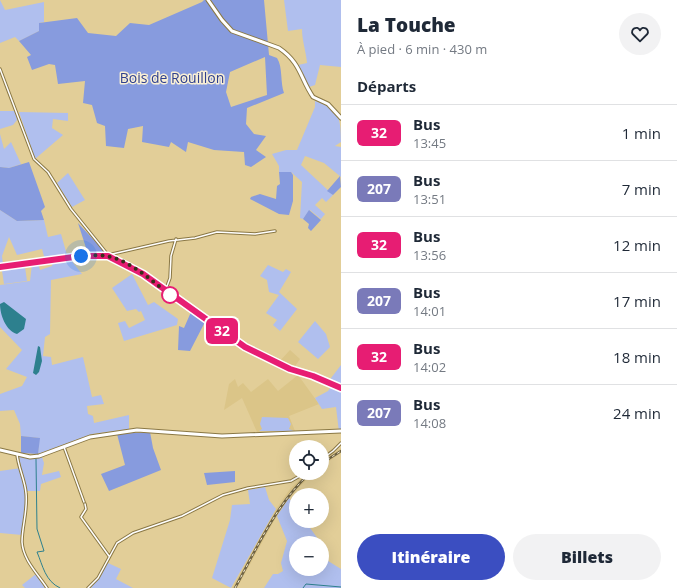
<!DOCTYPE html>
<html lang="fr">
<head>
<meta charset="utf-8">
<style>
  :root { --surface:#fff; --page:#f2f2f3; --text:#1f2937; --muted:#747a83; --line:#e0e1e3; --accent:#3b4ec1 }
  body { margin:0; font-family:"Open Sans",sans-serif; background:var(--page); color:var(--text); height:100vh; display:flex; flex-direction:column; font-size:15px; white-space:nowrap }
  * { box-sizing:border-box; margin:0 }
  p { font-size:13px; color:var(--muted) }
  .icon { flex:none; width:22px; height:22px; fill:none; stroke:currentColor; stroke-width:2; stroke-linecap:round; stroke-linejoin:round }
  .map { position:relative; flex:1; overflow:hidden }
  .side { display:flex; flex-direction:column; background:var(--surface); width:336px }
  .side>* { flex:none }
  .badge { padding:0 8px; border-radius:6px; font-size:14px; line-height:26px }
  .controls { position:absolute; left:289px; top:440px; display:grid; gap:8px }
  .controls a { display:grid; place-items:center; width:40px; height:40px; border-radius:50%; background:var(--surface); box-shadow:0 4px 16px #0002; font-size:20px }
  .you { position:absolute; width:20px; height:20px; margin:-10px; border:3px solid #fff; border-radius:50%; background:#1a73e8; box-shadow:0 0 0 6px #1a73e833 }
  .map>.badge { position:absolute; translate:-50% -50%; box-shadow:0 0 0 2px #fff }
  h2 { padding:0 16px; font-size:15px; line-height:36px }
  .round { display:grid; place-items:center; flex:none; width:42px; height:42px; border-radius:21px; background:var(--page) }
  .headline { display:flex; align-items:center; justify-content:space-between; height:68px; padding:0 16px }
  h1 { font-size:19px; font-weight:800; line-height:30px }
  .cta { display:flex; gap:8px; margin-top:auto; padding:8px 16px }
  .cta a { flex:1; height:46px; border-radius:24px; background:var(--accent); color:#fff; font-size:16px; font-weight:800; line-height:46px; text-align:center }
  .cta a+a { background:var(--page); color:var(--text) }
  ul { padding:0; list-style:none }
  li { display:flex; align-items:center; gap:12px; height:56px; padding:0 16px; border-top:1px solid var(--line) }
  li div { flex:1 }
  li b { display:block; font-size:15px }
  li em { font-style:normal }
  li .badge { min-width:44px; font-weight:700; text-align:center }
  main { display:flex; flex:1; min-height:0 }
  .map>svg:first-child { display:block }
</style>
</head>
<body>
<main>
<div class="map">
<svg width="341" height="588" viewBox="0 0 341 588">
  <rect width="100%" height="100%" fill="#e2ce98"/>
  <path fill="#dbc588" d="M290 350 300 359 293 369 278 363Z
    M298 375 319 404 289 416 295 431 257 432 242 398 224 410 229 384 235 379 238 387 243 383 251 392 268 379 278 391Z
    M341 448V453L322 466V461Z
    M307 473H313L289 498 274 521 237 588H232L276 509 290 489Z"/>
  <path fill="#b0bfee" d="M0 0 5 10 44 2V22L39 23V31L19 41 15 37 0 43Z
    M284 0H341V67L320 65 315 85 309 87 298 65 307 63C306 51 302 41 302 29L288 31Z
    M315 101C339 109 341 118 341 142L335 146 341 147V177L324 163 305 156 301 165 333 195 326 202 322 198 315 205 325 214 321 219 310 210 303 219 300 218 302 182 291 172H279V166L272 154 286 150H297L315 107Z
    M0 111H15L17 120 13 125 0 129Z
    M19 112 68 113V121L53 119 52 128 63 135 35 159Z
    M0 134 4 149 11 142 21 164 9 168 0 167Z
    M68 173 85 200 72 207 57 183Z
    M0 210 17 221 44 220 48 237 61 234 67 255 45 260 42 249 17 255 9 237 2 256 3 264H0Z
    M70 259 82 274 51 280 50 334 45 337 43 356 51 357 52 365 83 357 92 397 101 395 104 404 87 406 88 414 93 416 94 423 129 415V429L92 434 38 454 39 438 21 436 20 424 14 410 0 411V394L22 386 27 377 6 369 22 350 0 327V285L30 281 32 264 38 263 40 270 52 266 53 261Z
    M268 265 283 272 286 269 291 272 279 292 297 309 280 331 273 325 277 320 266 313 279 295 269 292 267 280 260 276Z
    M25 267 27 281 4 284 2 271Z
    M132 274 148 305 154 302 178 319 177 325 124 341 118 323 125 321 129 328 145 320 141 311 139 312 136 309 127 311 112 288Z
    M315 321 326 334 330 347 318 359 298 342Z
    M341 365V432H339L336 407 322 409 315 398 328 391 333 384 328 382Z
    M262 417 288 418 291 424 289 429 294 431H259L262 429 260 424Z
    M19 456 32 458 42 457 44 463 42 475 59 471 61 477 41 484 40 491H27L22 535 0 533V471L21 468Z
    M265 487 269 500 276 509 231 588 212 578 230 520 232 505 250 504 248 490Z
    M289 498 296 508V521H305L321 543H296V569H322V563L325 559 341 569V588H264L273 574H278L283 571 281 563 287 541 277 516Z
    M108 563 121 569 116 579 133 588H91Z
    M36 574 45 588H25L22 585Z"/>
  <path fill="#879bde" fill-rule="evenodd" d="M204 0H264L269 55 277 58C283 67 280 83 284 93L247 108 246 124 254 134 266 136 256 150 266 157 251 167 245 165 244 152 214 150 188 142 186 152 171 142 169 147 142 142 143 126 128 129 124 148 106 146 105 126 97 123 92 105 83 103 85 81 58 84 55 65 49 64 32 70 27 57 31 55 19 41 39 31V23L77 18 88 33 116 36 130 23 149 25 202 2ZM265 57 267 95 231 107 226 92 230 72Z
    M29 162 45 207 41 211 44 220 17 221 0 210V167L9 168Z
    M279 172H291L293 175V201L289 215 279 214 250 199 251 197 260 194 276 199 277 186 280 184Z
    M340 176 341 187 333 195 327 191Z
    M309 210 321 220 311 231 308 228 309 224 303 219Z
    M78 223 105 252V254H88Z
    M191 312 205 322 190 351 178 350 179 326 184 328Z
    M150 432 153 448 161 470 109 491 101 474 125 465 117 434Z
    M21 436 40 438 38 454 21 453Z
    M235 471V482L207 485 204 473Z"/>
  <path fill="#2d808e" d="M4 302 26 319 24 329 17 334C6 331 0 315 0 304Z
    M38 346 40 347 42 361 39 372 36 375 33 373Z"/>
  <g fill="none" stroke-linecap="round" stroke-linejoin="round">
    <path stroke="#2d808e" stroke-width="1" d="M36 459 37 529 44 551 37 552C43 566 45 581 60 588
      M303 588 306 584 341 587"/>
    <g stroke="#8a7845" stroke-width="3.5">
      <path id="street" d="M0 69 34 159 48 172 71 209 108 255
        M108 255 169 241 195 238 217 232 255 234 275 231
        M166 289 170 278 171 256 176 239
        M64 447 84 502
        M17 454C18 467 25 480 26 493 28 510 22 526 22 542 23 560 38 574 47 588
        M322 459 333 451 341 443
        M85 504 86 509 81 517 109 556
        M88 588 98 578 117 543 133 533 182 516 223 495 248 488 291 481 305 473"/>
    </g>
    <g stroke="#8a7845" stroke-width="5">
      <path id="secondary" d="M208 0 222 20 232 31 279 48C301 63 300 78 313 97L328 104 341 118
        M0 267 81 256H108L143 274 245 347 290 369 313 376 341 388
        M0 450 30 457 39 456 90 437 137 430 222 436 341 431"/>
    </g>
    <use href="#street" stroke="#fff" stroke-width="1.5"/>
    <use href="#secondary" stroke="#fff" stroke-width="3"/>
    <g stroke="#6f6343" stroke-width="2.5">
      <path id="rail" d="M322 463 341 451
        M235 588C257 548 276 504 310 473"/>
    </g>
    <use href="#rail" stroke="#faf0d5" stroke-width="1" stroke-dasharray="3" stroke-linecap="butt"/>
  </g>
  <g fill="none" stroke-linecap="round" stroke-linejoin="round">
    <g stroke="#fff" stroke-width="9">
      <path id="line" d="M0 267 81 256H108L143 274 245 347 290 369 313 376 341 388"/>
    </g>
    <use href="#line" stroke="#e71d73" stroke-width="6"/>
    <path stroke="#372f1a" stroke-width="4" stroke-dasharray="0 7.2" d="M81 256C89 256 98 254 106 256 130 260 152 281 170 295"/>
  </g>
  <circle fill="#fff" stroke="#e71d73" stroke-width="2" cx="170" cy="295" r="8"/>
  <g text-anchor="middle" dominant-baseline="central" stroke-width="3" stroke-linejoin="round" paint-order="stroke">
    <g font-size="14" fill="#2f408e" stroke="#faf0d5">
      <text x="172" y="77">Bois de Rouillon</text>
    </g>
  </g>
</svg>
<div class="controls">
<a><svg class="icon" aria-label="locate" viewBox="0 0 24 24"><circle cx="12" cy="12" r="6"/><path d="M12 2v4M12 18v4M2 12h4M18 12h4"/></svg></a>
<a>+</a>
<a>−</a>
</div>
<div class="you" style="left:81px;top:256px"></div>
<b class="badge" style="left:222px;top:331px;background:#e71d73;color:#fff">32</b>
</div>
<section class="side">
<div class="headline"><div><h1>La Touche</h1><p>À pied · 6 min · 430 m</p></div><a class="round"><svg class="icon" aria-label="heart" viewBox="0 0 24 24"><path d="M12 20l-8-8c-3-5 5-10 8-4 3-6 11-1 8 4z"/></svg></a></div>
<h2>Départs</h2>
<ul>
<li><span class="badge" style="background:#e71d73;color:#fff">32</span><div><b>Bus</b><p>13:45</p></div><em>1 min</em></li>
<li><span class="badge" style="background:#7a7ab9;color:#fff">207</span><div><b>Bus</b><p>13:51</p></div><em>7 min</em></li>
<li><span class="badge" style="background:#e71d73;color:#fff">32</span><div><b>Bus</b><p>13:56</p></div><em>12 min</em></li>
<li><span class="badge" style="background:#7a7ab9;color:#fff">207</span><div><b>Bus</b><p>14:01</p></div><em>17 min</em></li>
<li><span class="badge" style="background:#e71d73;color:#fff">32</span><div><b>Bus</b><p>14:02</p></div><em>18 min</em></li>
<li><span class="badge" style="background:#7a7ab9;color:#fff">207</span><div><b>Bus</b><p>14:08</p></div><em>24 min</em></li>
</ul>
<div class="cta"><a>Itinéraire</a><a>Billets</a></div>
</section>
</main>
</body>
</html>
